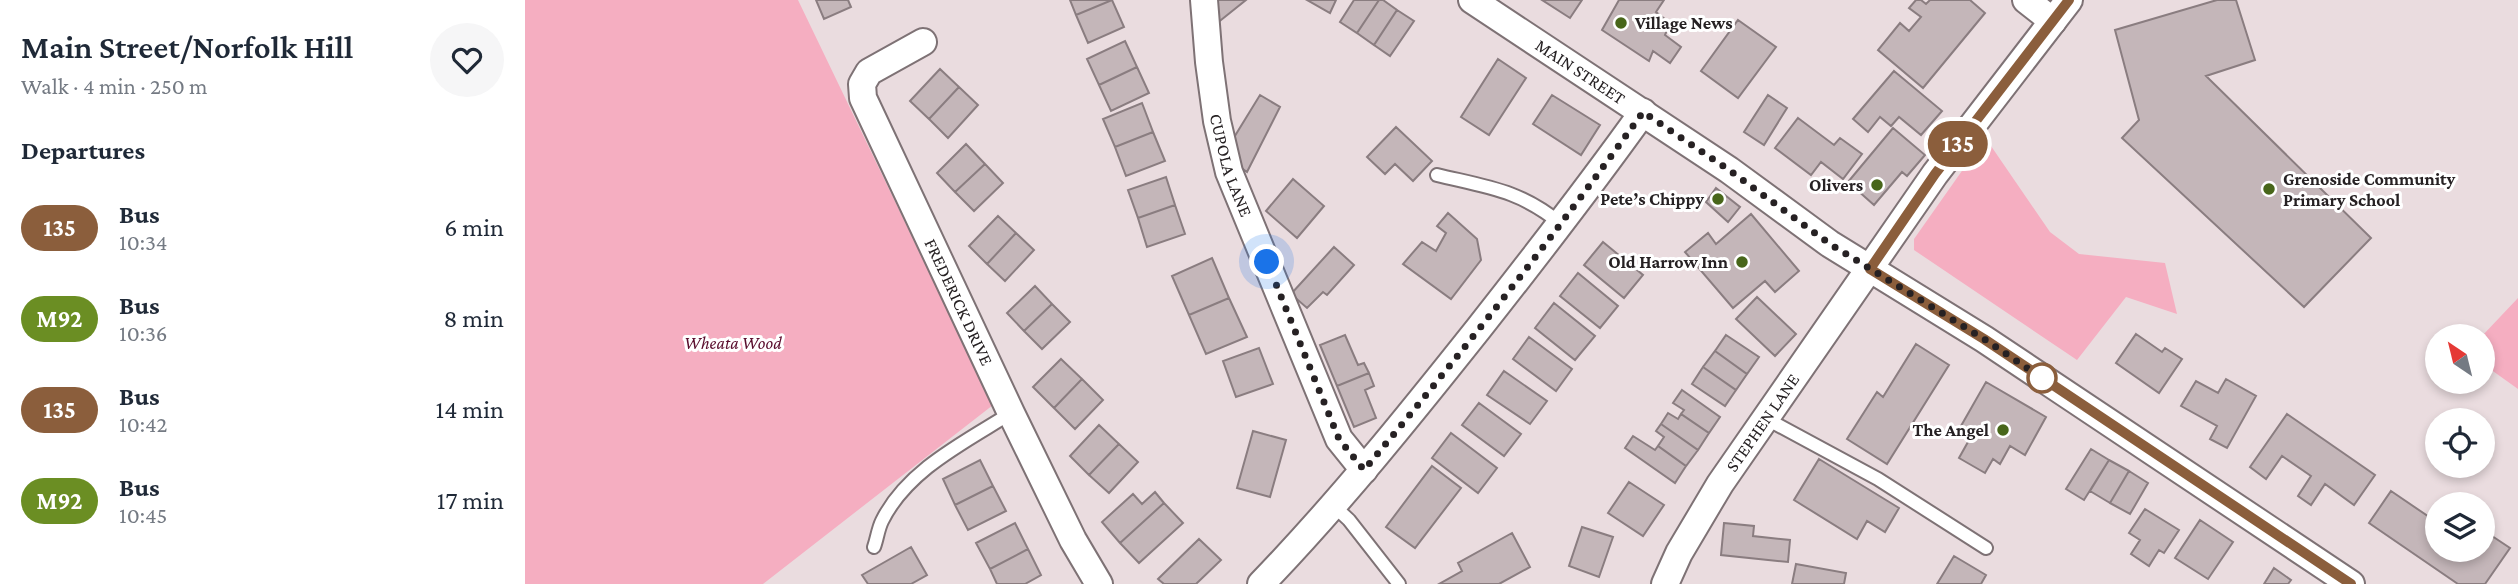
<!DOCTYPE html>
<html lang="en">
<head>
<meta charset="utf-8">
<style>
  :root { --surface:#fff; --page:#f6f6f7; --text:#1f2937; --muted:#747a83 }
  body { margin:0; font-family:"Crimson Pro",serif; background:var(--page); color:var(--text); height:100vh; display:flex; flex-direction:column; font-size:26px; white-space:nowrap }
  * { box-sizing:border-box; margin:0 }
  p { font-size:23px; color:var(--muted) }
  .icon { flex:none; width:38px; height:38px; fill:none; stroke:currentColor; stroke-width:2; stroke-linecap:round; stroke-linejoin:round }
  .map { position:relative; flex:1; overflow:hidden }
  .drawer { display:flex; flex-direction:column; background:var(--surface); width:525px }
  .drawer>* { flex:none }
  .badge { padding:0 14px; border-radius:23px; font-size:24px; line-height:46px }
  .needle { width:46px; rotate:325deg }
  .controls { position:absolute; left:1900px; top:324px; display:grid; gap:14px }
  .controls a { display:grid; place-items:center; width:70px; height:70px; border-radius:50%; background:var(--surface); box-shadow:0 4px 10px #0003; font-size:35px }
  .you { position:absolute; width:35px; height:35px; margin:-18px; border:5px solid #fff; border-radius:50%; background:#1a73e8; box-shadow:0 0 0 10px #1a73e833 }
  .map>.badge { position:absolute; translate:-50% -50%; box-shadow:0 0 0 4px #fff }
  h2 { padding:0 21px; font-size:26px; line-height:63px }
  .round { display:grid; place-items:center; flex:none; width:74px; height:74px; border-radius:37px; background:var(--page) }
  .overview { display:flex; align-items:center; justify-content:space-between; height:119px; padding:0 21px }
  h1 { font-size:33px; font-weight:600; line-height:52px }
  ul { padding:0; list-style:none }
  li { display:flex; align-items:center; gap:21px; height:91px; padding:0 21px }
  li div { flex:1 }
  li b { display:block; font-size:26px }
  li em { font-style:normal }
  li .badge { min-width:77px; font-weight:700; text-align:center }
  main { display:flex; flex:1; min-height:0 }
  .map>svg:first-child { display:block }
</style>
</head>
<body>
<main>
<section class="drawer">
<div class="overview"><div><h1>Main Street/Norfolk Hill</h1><p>Walk · 4 min · 250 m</p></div><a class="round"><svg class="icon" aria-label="heart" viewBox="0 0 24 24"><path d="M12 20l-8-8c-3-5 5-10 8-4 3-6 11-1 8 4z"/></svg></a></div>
<h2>Departures</h2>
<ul>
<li><span class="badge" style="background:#8b5e3c;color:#fff">135</span><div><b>Bus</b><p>10:34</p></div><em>6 min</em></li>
<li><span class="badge" style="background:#6b8e23;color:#fff">M92</span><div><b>Bus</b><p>10:36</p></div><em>8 min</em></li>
<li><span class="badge" style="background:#8b5e3c;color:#fff">135</span><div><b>Bus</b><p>10:42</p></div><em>14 min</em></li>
<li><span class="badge" style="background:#6b8e23;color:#fff">M92</span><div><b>Bus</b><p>10:45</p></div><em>17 min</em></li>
</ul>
</section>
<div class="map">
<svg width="1993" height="584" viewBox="0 0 1993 584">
  <rect width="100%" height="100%" fill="#eadcdf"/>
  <path fill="#f5aec1" d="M0 0H273L468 405 238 584H0Z
    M1458 141 1466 146 1525 232 1554 254 1640 263 1652 314 1601 297 1552 360 1389 250V239Z
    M1993 298V389L1958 364 1957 336Z"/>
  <path fill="#c4b6b9" stroke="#8a7d80" stroke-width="2" d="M291 0H323L326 7 299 19Z
    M545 0H587L551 15Z
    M587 0 599 27 563 43 551 15Z
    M690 0H721L691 24Z
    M782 0H811L805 13Z
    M829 0H854L832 33 815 22Z
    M854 0H858L872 10 849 45 832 33Z
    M1017 0H1057L1045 18Z
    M1094 0H1139L1131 12 1145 23 1140 35 1156 47 1145 63 1128 51 1124 61 1077 30Z
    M1391 0H1396L1401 4 1405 0H1445L1460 13 1398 88 1353 50 1375 23 1384 31 1396 17 1384 8Z
    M1692 0H1711L1730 60 1681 76 1846 238 1779 307 1597 138 1614 120 1590 30Z
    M872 10 889 21 865 56 849 45Z
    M1213 20 1251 47 1213 98 1176 71Z
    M600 41 612 67 574 85 562 59Z
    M973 59 1001 78 964 135 936 117Z
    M612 67 624 93 586 111 574 85Z
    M415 69 434 87 404 119 385 101Z
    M1369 71 1417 111 1396 135 1374 117 1366 126 1355 117 1343 132 1328 119Z
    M434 87 453 105 423 138 404 119Z
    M735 95 755 107 722 172 711 164 705 144Z
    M1027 95 1075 125 1056 155 1008 124Z
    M1243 95 1262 108 1239 145 1219 132Z
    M617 103 628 132 590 147 578 119Z
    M1273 118 1309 145 1315 138 1337 154 1318 179 1296 162 1286 175 1250 148Z
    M871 127 907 161 888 181 870 164 860 174 842 157Z
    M1368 128 1400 155 1382 176 1377 172 1349 205 1323 182Z
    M628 132 640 161 601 176 590 147Z
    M441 144 460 164 430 192 412 173Z
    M460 164 478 183 449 211 430 192Z
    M641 177 650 205 613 218 603 190Z
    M768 179 799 206 772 238 741 211Z
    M1191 188 1215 207 1203 222 1181 202Z
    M650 205 660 234 622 247 613 218Z
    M923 213 952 239 956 260 926 299 878 264 897 242 911 251 921 233 912 226Z
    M1226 214 1274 271 1250 292 1240 281 1208 308 1160 252 1183 233 1191 244Z
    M473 216 491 233 462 264 444 246Z
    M491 233 509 250 480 281 462 264Z
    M1078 242 1118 275 1099 298 1059 265Z
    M809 247 829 265 802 295 798 292 782 308 766 294Z
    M687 258 704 298 664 315 647 276Z
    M1053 273 1093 306 1075 328 1035 296Z
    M510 286 527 304 499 331 482 313Z
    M1232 297 1271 334 1250 356 1211 319Z
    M704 298 722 337 681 354 664 315Z
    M1029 303 1070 336 1050 360 1010 328Z
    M527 304 545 322 517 349 499 331Z
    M1611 334 1637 352 1640 348 1657 359 1634 393 1591 363Z
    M820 335 833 365 839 363 844 373 812 386 795 345Z
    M1201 335 1234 357 1222 374 1190 351Z
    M1004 337 1047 369 1031 391 988 359Z
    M1391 344 1424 365 1362 464 1322 439 1352 392 1358 397Z
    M734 348 748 384 711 397 698 361Z
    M1190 351 1222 374 1211 390 1178 367Z
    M536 359 557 379 529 408 508 387Z
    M1178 367 1211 390 1200 406 1167 384Z
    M979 371 1022 401 1005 424 962 395Z
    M844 373 849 386 840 390 851 418 829 427 812 386Z
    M557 379 578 400 550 429 529 408Z
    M1701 379 1731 396 1702 448 1685 439 1692 426 1656 406 1671 381 1693 393Z
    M1461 382 1521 417 1500 455 1485 446 1475 464 1468 459 1460 473 1434 458 1448 433 1436 426Z
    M1157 390 1195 417 1184 433 1156 414 1159 410 1148 403Z
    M954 403 996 434 979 456 937 425Z
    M1143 413 1153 419 1156 414 1184 433 1173 450 1136 424Z
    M1762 414 1850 475 1829 505 1800 484 1786 505 1773 496 1786 476 1757 456 1741 479 1725 467Z
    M1136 424 1173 450 1161 466 1133 446 1139 437 1131 431Z
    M574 425 594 444 564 475 545 456Z
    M728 431 761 440 745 497 712 488Z
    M926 433 972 468 953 493 907 458Z
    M1108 436 1130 450 1133 446 1161 466 1150 483 1100 448Z
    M594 444 613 462 584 493 564 475Z
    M1566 449 1584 460 1559 500 1541 489Z
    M1294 459 1374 508 1360 532 1342 521 1332 539 1269 500Z
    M455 460 468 486 430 505 418 479Z
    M1584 460 1604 471 1585 503 1565 491Z
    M907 466 936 488 890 548 861 527Z
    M1604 471 1623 483 1605 514 1585 503Z
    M1104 482 1139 505 1118 536 1083 513Z
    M468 486 481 511 443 530 430 505Z
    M1866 491 1913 523V550H1958V530L1985 548 1960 584H1933L1844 523Z
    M630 492 639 503 595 543 577 522 608 494 617 504Z
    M639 503 658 523 614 563 595 543Z
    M1620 509 1654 530 1639 553 1634 550 1624 566 1606 554 1615 540 1604 533Z
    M1675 520 1708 542 1683 579 1650 558Z
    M490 523 503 549 465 569 451 543Z
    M1199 523 1229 526 1228 536 1265 540 1263 562 1196 555Z
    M1057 527 1088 537 1074 577 1044 566Z
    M987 533 1005 567 974 584H914L937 571 933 563Z
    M674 539 696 560 671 584H639L633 579Z
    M386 547 402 575 386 584H343L337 575Z
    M503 549 516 575 500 584H472L465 569Z
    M1429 556 1461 575 1456 584H1412Z
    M1271 564 1321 573 1319 584H1267Z
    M1749 568 1766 580 1763 584H1739Z"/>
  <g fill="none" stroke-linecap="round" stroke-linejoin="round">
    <g stroke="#7e7275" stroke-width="16">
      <path id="lane" d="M912 175C962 187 995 190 1036 224
        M1240 418 1353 479 1461 548
        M809 506 824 520 874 584
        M349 547C352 539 353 529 357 521 382 470 440 442 486 413"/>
    </g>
    <g stroke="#7e7275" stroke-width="30">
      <g id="street">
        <path id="s1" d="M679 0 684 62 692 121 704 172 814 439 839 470"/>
        <path id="s2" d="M947 0 1204 170 1305 244 1459 339 1826 584"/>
        <path d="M1501 0 1528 21"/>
        <path id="s3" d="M398 42 344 72 337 84 338 98 486 413 548 540 574 584"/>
        <path d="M736 584C814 503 884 416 954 328 1010 257 1065 186 1118 112"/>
        <path id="s4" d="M1140 584 1154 553 1195 484 1410 174 1544 0"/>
      </g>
    </g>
    <use href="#lane" stroke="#fff" stroke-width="12"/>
    <use href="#street" stroke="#fff" stroke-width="26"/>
  </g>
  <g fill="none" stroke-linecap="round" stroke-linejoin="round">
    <g stroke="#fff" stroke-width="16">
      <path id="line" d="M1544 0 1410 174 1345 269 1459 339 1826 584"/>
    </g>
    <use href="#line" stroke="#8b5e3c" stroke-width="10"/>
    <path stroke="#262123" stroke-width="7" stroke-dasharray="0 12.6" d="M742 262 814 439 839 470C936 354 1030 235 1118 112L1204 170 1305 244 1459 339 1517 378"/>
  </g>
  <g fill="#48661a" stroke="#fff" stroke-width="2.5">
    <circle cx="1096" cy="23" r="7"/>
    <circle cx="1352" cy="185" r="7"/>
    <circle cx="1744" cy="189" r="7"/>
    <circle cx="1193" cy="199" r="7"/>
    <circle cx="1217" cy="262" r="7"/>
    <circle cx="1478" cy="430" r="7"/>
  </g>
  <circle fill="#fff" stroke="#8b5e3c" stroke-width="3.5" cx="1517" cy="378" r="14"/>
  <g text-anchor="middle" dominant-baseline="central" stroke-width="6" stroke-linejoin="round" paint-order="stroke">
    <g font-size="18" font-weight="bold" fill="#262123" stroke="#fff" text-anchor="end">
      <text x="1110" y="23" text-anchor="start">Village News</text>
      <text x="1758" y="179" text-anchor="start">Grenoside Community<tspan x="1758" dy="21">Primary School</tspan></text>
      <text x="1338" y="185">Olivers</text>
      <text x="1179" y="199">Pete’s Chippy</text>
      <text x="1203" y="262">Old Harrow Inn</text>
      <text x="1464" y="430">The Angel</text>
    </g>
    <g font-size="18" fill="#262123" stroke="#fff">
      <text stroke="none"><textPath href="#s2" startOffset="130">MAIN STREET</textPath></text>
      <text stroke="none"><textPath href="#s1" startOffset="168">CUPOLA LANE</textPath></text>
      <text stroke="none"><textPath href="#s3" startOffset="315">FREDERICK DRIVE</textPath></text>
      <text stroke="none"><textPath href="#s4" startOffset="189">STEPHEN LANE</textPath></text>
    </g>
    <g font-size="18" font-style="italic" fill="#5a0d2d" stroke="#fff">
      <text x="208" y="343">Wheata Wood</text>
    </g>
  </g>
</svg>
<div class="controls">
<a><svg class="needle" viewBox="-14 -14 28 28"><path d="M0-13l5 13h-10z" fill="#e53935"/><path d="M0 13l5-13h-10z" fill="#747a83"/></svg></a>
<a><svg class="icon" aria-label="locate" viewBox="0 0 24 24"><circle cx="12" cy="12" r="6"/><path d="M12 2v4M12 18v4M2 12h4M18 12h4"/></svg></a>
<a><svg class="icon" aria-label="layers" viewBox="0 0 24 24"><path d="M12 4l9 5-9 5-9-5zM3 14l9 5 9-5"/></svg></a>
</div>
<div class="you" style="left:742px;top:262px"></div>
<b class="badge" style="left:1433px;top:144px;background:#8b5e3c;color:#fff">135</b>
</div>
</main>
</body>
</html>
